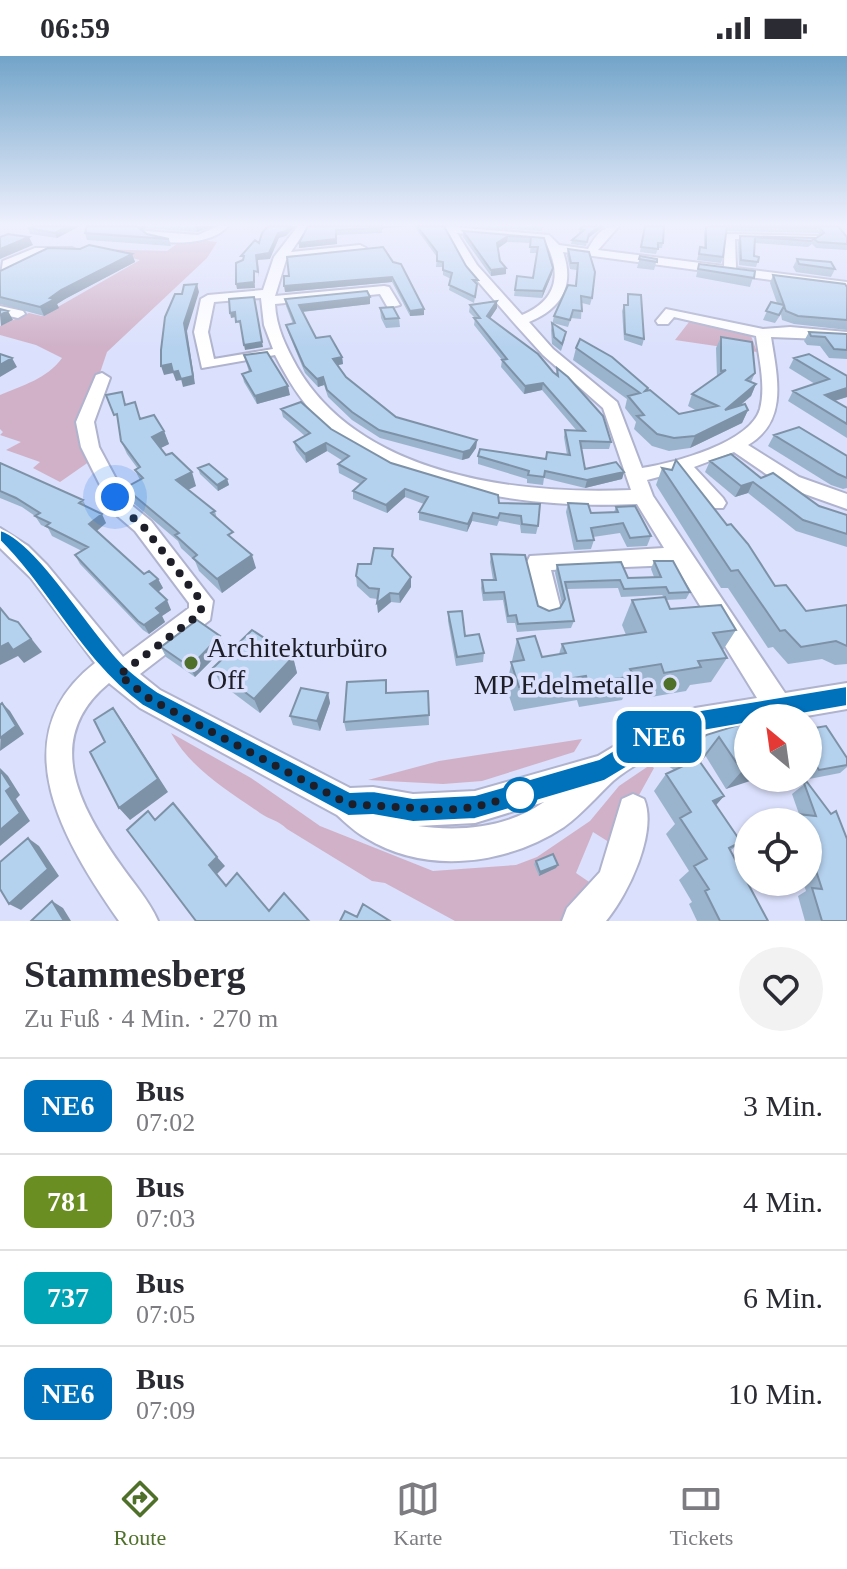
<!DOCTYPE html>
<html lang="de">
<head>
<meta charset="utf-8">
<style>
  :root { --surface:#fff; --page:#f2f2f3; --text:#2b2b33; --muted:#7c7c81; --line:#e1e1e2; --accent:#4e7029 }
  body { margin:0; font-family:"Times New Roman",serif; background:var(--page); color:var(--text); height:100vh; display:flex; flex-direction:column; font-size:30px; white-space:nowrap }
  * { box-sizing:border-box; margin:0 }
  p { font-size:26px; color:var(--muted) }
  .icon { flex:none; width:44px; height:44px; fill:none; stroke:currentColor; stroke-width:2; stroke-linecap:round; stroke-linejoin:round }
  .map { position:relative; height:865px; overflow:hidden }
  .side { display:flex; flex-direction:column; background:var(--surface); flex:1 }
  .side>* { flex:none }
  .badge { padding:0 16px; border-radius:12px; font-size:28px; line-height:52px }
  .needle { width:52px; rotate:331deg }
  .buttons { position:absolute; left:734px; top:648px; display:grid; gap:16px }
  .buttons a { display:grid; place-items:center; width:88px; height:88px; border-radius:50%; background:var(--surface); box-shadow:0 2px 6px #0004; font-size:40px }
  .you { position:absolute; width:40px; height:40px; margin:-20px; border:6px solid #fff; border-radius:50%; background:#1a73e8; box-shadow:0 0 0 12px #1a73e833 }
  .map>.badge { position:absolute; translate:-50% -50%; box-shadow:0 0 0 4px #fff }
  .round { display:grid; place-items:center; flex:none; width:84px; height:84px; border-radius:42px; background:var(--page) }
  .headline { display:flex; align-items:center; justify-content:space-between; height:136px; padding:0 24px }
  h1 { font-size:38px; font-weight:700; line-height:60px }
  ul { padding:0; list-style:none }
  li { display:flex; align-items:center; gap:24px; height:96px; padding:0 24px; border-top:2px solid var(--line) }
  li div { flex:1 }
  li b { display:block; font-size:30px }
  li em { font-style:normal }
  li .badge { min-width:88px; font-weight:700; text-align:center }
  .status { display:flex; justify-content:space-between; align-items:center; height:56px; padding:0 40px; background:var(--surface); direction:ltr }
  .status svg { height:22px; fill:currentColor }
  .menu { display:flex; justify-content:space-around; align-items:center; height:112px; border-top:2px solid var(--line); background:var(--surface); font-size:22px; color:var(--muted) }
  .menu a { display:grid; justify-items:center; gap:4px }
  .menu .selected { color:var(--accent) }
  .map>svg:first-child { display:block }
</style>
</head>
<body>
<div class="status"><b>06:59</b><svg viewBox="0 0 49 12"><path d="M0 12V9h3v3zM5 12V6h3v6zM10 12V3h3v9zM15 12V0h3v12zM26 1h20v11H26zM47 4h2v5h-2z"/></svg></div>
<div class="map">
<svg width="847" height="865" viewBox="0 0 847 865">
  <rect width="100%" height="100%" fill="#dbe0fc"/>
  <path fill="#d0b1c7" d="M185 182 217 186 207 202 107 296 83 367 93 403 60 426 33 412 40 406 6 394 21 386 0 379 3 376 0 373V339C23 329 47 323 62 302L36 289 0 279V270L29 257 42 260 140 204 96 193 167 195Z
    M678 261 750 277 757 296 675 284 689 266Z
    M171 677 251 722 320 770 433 815 516 809 537 801 590 765 619 730 650 709 654 712 612 788 593 776 576 817 595 830 569 865H455L385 827 372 825 287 773C278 764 270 764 260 757 227 734 191 713 171 677Z
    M582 683 574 696 482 725 443 728 368 724 439 705Z"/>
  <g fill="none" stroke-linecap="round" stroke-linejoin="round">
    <g stroke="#afb3ce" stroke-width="4">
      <path id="minor" d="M218 170H228C211 190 162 191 141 178L146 175 198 179Z
        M298 170H308L291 196 360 189 366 192 360 195 286 204 275 240 384 230 389 231 400 249 388 252 380 238 275 248C276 271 286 291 297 311 360 420 517 439 631 434L603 352 543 299 515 268 468 214 442 170 549 179 559 189 588 193C596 179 602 170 619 170L598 194 724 210 725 178 818 180 819 182 814 185 735 183 736 212 847 226V234L563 196C575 230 561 253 529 266L553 293 617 346 642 412C674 407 750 387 760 353 766 330 759 303 756 280L674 261 668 268H658L656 265 666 253 763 273 790 271 847 276V284L771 281C777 320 789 365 748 389L799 421 847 438V453L785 431 734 396 694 411 723 442 726 447 723 452H709L677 416 647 424 653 440 785 637 847 627V653L795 662H748V670C717 676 689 681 660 696 645 703 626 714 613 725 596 741 583 757 564 771 506 809 426 819 366 782 355 776 346 767 337 759L140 652 109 627C42 682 79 750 120 808 133 827 149 844 158 865H119C64 786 0 681 95 607L31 522 0 492V472L28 490 47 509 123 601 189 552V547L135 475 114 457 81 391 76 366 96 319 102 317 110 322 94 366 99 391 129 447 151 465 213 545 210 564 140 618 160 634 350 732 373 731 413 738 475 735 598 700 638 676 695 652 757 642 675 509 551 514 560 550 557 557 548 560 539 557 527 506 530 500 664 492 637 448C538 453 395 436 320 364 301 346 287 322 275 299L202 312 194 276 201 243 208 239 263 234 274 201ZM457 177 545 185C562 217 558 244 522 259L477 209ZM261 242 264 269 273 293 214 303 208 276 214 246ZM544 746C507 772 460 776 418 770L475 767Z
        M35 192H72L78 195 72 198 41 197 14 209V218L0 225 3 205Z
        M0 250 23 255 25 258 18 262 0 258Z
        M633 738 644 743C658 776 628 839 606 865H562L567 852 600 816 622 743Z"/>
    </g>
    <use href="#minor" fill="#fff" fill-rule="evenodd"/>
  </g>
  <path fill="#9bb4cd" d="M35 170H80L57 182 30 178 28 172Z
    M87 170H215L197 176 146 172 142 175 147 178 169 183 171 190 87 184 85 177Z
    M308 170H444L466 210 478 224 474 247 449 234 451 223 443 219V211H436L437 201 414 170 382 172V177L337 179V188L299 192Z
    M465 170H543L542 175Z
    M645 170 663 187 662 192H658L656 198 640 196Z
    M709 170H838L847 181V194L816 192 812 188 808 191 755 187 754 200 759 201 756 211 739 209 738 186 740 180 816 182 820 180 818 177 726 175 723 201 721 207 697 204 700 191 704 192V176L706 171Z
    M603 171 588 182 586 190 571 188 572 184 579 177 580 173Z
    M463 175 544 182 553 212 552 218 542 242 514 240 517 220 533 222 537 197H530L531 187 507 186 498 192 500 205 506 218 491 220 463 181Z
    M383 191 424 259 410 260 392 226 285 236 289 220Z
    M568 193 589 196 592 242 590 249 582 247 581 263 571 262 568 271 553 267 565 283 561 295 552 288 551 274 554 260 575 230 577 214 570 213 567 200Z
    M132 198 135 206 65 243 57 248 59 252 44 260 0 248V215Z
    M640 200 657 203 654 214 637 212Z
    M797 203 835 213 831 221 796 216 793 211Z
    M699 208 755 215 750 231 696 221Z
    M773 219 847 231V274L794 268 782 264 781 258 775 267 763 264 771 246 777 247 770 227Z
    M628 238 644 283 642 290 624 284 622 255 624 249H627Z
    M370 241V248L302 256 316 282 342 301 343 308 338 309 346 321 396 361 477 384 476 392 469 402 462 404 380 382 352 364 328 341 324 329 318 331 305 317 288 276 286 269 293 268 286 250 285 243Z
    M470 249 497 252 490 262 556 319 557 312 611 386 609 393H581L585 413 624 416 622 423 585 432 544 422 543 429 527 427V423L478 408V400L546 403 567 399 564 381 565 374 577 375 542 334 524 338 501 311 502 304 474 269 475 262 469 256Z
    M380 252 399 262 400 271 386 272 381 262Z
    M809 276 847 278V303L829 302 820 290 807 289 804 285Z
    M721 281 755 317 751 326 756 328 751 340 740 350 748 354 742 367 690 392 669 395 652 390 634 373 636 366 625 352 627 343 573 304 576 292 647 335 679 358 697 355 688 350 692 338 717 321 716 292Z
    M809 298 847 341 835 345 847 352V382L788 345 793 335 815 328 789 312 794 302Z
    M244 299 290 339 257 348 244 326 242 318 249 316Z
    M127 348 141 362 164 375 169 388 160 392 196 430 188 434 215 455 217 463 256 512 222 537 199 515 195 505 181 492 178 485 131 445 125 432 140 424 135 414 138 413 127 398 121 385Z
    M281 353 331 373 391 407 499 447 538 470 536 478 521 477 520 469 499 465 497 470 472 465 467 476 419 464V456L424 448 405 441 387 457 353 443V435L360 428 339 417 338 408 343 405 327 395 306 407 296 394 294 386 305 380 283 361Z
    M774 379 847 400V432L843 433 831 429 768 390Z
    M710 405 761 422 819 450 847 459V491L796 475 748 437 735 441 705 416Z
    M0 407 83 444 86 451 106 467 97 475 144 518 158 523 163 532 158 536 171 554 162 560 165 566 149 578 143 574 80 508 75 499 82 495 52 480 48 472 41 469 35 460 22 451 0 442Z
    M198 412 227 423 229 429 218 435 200 418Z
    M662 412 775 530 806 555 847 549V608L835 609 822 603 788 608 773 591 768 592 728 532H721L656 429Z
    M568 447 591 457 614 456 616 451 651 480 647 490 627 491 620 477 593 481 594 484 591 493 574 494 566 456Z
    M393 493V502L411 531 400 547 391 546 378 557 377 543 370 542 357 530 356 520Z
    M491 498 538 550 549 555 560 552 562 548 555 517 557 509 628 522 654 521 651 513 654 505 690 536 686 543 666 544 670 553 736 574 723 594 727 602 711 626 690 629 686 635 651 641 649 632 626 636 622 644 579 651 577 644 514 655 506 631 517 583 542 601 559 598 562 588 626 579 622 569 632 544 664 541 662 539 621 541 618 532 567 533 574 565 571 572 517 576 515 567H507L503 544 483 545 481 532 482 524H493L490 506Z
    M448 556 465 580 484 597 483 606 456 610 448 565Z
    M220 580 225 591 195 621 166 601 161 591Z
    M293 601 297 617 260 657 220 627 213 612Z
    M428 635 429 669 346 675 344 666 387 637Z
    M328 637 330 647 320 675 293 669 290 660Z
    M748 666V722L726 733 705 699 700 706 724 740 715 750 741 786 730 795 768 865H697L689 848 692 846 679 824 689 815 666 778 675 768 654 735 666 718 674 714 668 710 680 691 700 686Z
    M808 673 847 702V711L840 717 809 723Z
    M807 726 847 865H805L798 840 806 835 803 826H808V766H788L799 758 792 738Z
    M536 805 556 812 539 820 534 808Z"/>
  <path fill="#7e92a7" d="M68 170H80L57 182 55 177Z
    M136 170H145L146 172 138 177Z
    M196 170H215L197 176Z
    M291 170H296L286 180 279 182 270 203 258 204 259 222 256 199 278 177Z
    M381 170H414L381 172Z
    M600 170H607L603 171 588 182 589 178Z
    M336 174 337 188 299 192V187Z
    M508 180 507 186 497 193V187Z
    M29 181 33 189 0 203V193Z
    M132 198 135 206 65 243 57 248 59 252 44 260 40 251 50 242 61 234Z
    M506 212V218L491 220V214Z
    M553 212 552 218 542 242 543 235Z
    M254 215 255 232 237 233 236 228Z
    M392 221V226L285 236 284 230Z
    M197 228 199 236 187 275 195 328 183 331 181 323 184 267Z
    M370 241V248L300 256 299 249Z
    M497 245V252L487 267V260Z
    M255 246 263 291 245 294 244 289Z
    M424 253V259L410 260V255Z
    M8 255 13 264 1 270 0 259Z
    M235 256 236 261 231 262 230 257Z
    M342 301 343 308 334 310 333 303Z
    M12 302 17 311 0 321V309Z
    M171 308 178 315 181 324 176 325 173 317 164 319 161 310Z
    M323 321 324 329 318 331 317 323Z
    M543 327 542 334 524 338 525 330Z
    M756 328 751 340 720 366 725 354Z
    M288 330 290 339 257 348 255 340Z
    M847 332V341L820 349 825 339Z
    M748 354 742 367 690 392 695 380Z
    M164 375 169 388 157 394 152 381Z
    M477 384 476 392 469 402 462 404 463 396Z
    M326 387 327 395 306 407 305 398Z
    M192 416 196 430 181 437 176 424Z
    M624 416 622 423 585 432 587 424Z
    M227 423 229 429 218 435 217 429Z
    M753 426 748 437 735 441 741 430Z
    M405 433V441L387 457 386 449Z
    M473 457 472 465 467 476 468 468Z
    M102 458 106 467 94 477 89 468Z
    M252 499 256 512 222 537 217 523Z
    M411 521V531L400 547 399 538Z
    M158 523 163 532 155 538 150 528Z
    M390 537 391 546 378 557 377 547Z
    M167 544 171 554 162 560 165 566 149 578 144 569 156 552Z
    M18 566 42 596 24 607 18 600 0 609V591L8 587Z
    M220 580 225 591 195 621 190 611Z
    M293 601 297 617 260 657 254 643Z
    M328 637 330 647 320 675 317 665Z
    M2 647 10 655 24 678 0 695Z
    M113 652 123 666 168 736 130 764 119 752Z
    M0 712 8 720 20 739 16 743 30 765 0 790V774L6 735Z
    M748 713V722H759L726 733 742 715Z
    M724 740 709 757 713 745Z
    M28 782 39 790 59 820 21 854 9 848Z
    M217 801 225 810 217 818 209 809Z
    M558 809 556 812 539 820 540 816Z
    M52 845 63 852 71 865H64Z"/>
  <path fill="#b4d1ee" stroke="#7e92a7" stroke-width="2" d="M35 170H68L55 177 28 172Z
    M87 170H137H136L147 178 169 183 85 177Z
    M268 170H291L286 175 278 177 269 197 256 199 258 216 254 215V226L236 228V207L243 204 244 200H241L255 184 259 187 262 177Z
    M308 170H381L382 172 336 174V183L299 187Z
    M417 170H444L466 210 478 224H473L477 228 475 241 449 229 452 217 443 214V206L437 205V196Z
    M583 170H600L589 178 587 186 572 184 584 174 580 173Z
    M645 170H664L663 187H658V193L641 191Z
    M709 170H838L847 181V188L818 186 814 183 811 185 755 181 754 200 759 201 758 206 741 204 740 180 816 182 824 177 820 172 727 170 723 201 699 198 700 191 706 192V171Z
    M463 175 544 182 553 212 543 235 515 234 517 220 533 222 538 191H530L531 181 508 180 497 187 500 205 506 212 491 214Z
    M8 178 29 181 0 193V181Z
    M89 189 132 198 61 234 50 242 55 243 40 251 0 241V215L48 192 80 193Z
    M383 191 393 206 401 208 424 253 410 255 392 221 284 230V220H289L287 201Z
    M568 193 589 196 595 216 592 242 581 240 582 255 573 254 570 264 554 260 568 229 576 230 578 207H571Z
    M640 200 657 203V206L639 203Z
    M797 203 831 206 835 213 799 208Z
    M699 208 755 215 754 222 698 213Z
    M773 219 845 228 847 231V264L798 260 786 255 784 250 779 259 766 255 771 246 784 249Z
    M197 228 184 267 193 320 181 323 178 315 173 316 171 308 161 310V294L165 261 175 238H182L184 229Z
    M367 235 370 241 299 249 316 282 330 280 342 301 333 303 346 321 396 361 477 384 470 394 463 396 379 374 352 356 327 334 323 321 317 323 304 310 286 269 295 267 285 243Z
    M628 238 641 239 644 283 625 278 624 249H628Z
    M254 241 262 286 244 289 240 265 236 266 235 256 230 257 229 243Z
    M497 245 487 260 538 298 553 316 558 320 557 312 568 321 603 360 611 386 580 385 585 413 616 406 624 416 587 424 545 415 544 421 528 419 529 415 478 400 480 393 546 403 547 396 570 399 565 374 585 375 543 327 525 330 502 304 507 303 474 262H480L470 249Z
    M393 251 399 262 385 263 380 252Z
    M0 253 8 255 0 259Z
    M552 267 566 276 562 288 554 281Z
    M809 276 847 278V294L834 293 825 281 811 280Z
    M721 281 752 286 755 317 746 324 756 328 725 354 745 348 748 354 695 380 674 382 657 378 637 360 644 359 628 340 640 337 576 292 580 283 612 301 648 332 645 335 650 334 679 358 718 350 692 338 726 314 721 315Z
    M267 296 288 330 255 340 242 318 251 315 244 299Z
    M0 298 12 302 0 309Z
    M809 298 847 320V332L825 339 847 352V368L793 335 829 323 794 302Z
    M122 336 125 349 135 346 140 363 154 359 164 375 152 381 166 399 172 397 192 416 176 424 215 455 211 457 233 476 228 479 252 499 217 523 193 502 197 499 175 479 179 477 125 432 143 422 135 414 140 411 121 385 117 358 114 359 106 339Z
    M301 346 331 373 391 407 498 439 499 447 540 448 538 470 522 468 521 460 500 457 498 462 473 457 468 468 419 456 428 441 405 433 386 449 353 435 366 423 338 408 349 400 326 387 305 398 294 386 310 377 281 353Z
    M799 371 847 400V422L838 418 774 379Z
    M731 398 761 422 773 417 819 450 847 459V478L803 464 753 426 741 430 710 405Z
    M676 404 727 469 731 468 748 488 775 530 786 529 806 555 847 549V590L836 585 801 591 785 574 780 575 738 514 731 515 662 412 672 414Z
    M0 407 83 444 79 447 102 458 89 468 144 518 149 515 158 523 150 528 167 544 156 552 161 557 144 569 138 565 75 499 88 491 46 470 50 467 35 460 40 457 16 442 0 435Z
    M209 408 227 423 217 429 198 412Z
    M568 447 588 448 591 457 618 456 616 451 635 450 651 480 630 482 623 467 591 472 594 484 577 485Z
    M374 492 393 493 392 500 411 521 399 538 390 537 377 547 379 533 369 532 356 520 358 508H371Z
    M491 498 525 499 538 550 549 555 560 552 565 543 557 509 621 506 628 522 661 521 654 505H673L690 536 669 537 666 531 624 533 620 524 565 526 574 565 518 568 516 559 508 560 504 536 484 537 482 524H496Z
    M665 541 670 553 721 549 736 574 713 577 727 602 698 605 701 611 664 617 661 608 630 613 634 620 588 627 586 620 519 631 511 606 524 604 517 583 535 580 542 601 566 597 562 588 646 576 632 544Z
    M0 552 9 563 18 566 31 583 13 594 8 587 0 591Z
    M462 555 465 580 479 578 484 597 457 601 448 556Z
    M197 564 220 580 190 611 161 591Z
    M252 574 293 601 254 643 213 612Z
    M386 624V637L428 635 429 659 344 666 347 626Z
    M301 632 328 637 317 665 290 660Z
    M2 647 16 670 0 682V649Z
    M113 652 158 723 119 752 90 696 105 686 94 664Z
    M748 666V713L742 715 719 681 700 706 724 740 713 745 741 786 729 792 768 865H720L705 835 709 833 694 810 707 803 680 762 691 756 666 718 696 704 680 691 691 678 700 686 706 679Z
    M826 670 847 702V709L819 714 808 697V689L810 688 808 685V673Z
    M0 714 11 731 6 735 20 757 0 774Z
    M807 726 831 758 836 755 847 783V865H822L812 832 822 833 808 790V766H800L797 758 816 760 804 727Z
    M173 747 217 801 209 809 226 830 237 817 269 855 284 837 309 865H196L127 774 148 755 155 764Z
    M28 782 48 813 9 848 0 833V806Z
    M553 798 558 809 540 816 536 805Z
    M52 845 64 865H31Z
    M363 848 390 865H340L345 855 357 861Z"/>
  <linearGradient id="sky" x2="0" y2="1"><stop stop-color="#72a4c9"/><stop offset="0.58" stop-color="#eff1fe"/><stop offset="1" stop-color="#eff1fe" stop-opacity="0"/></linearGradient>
  <rect width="847" height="291" fill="url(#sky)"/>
  <path fill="#0072bc" stroke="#fff" stroke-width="2" d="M0 474C37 485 90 575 120 605 131 617 144 626 158 636L350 736 373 735 413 742 475 739 599 703 640 678 695 655 847 630V650L697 676 656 694 604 725 475 763 413 766 373 759 348 760 143 650C82 606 50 535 0 485Z"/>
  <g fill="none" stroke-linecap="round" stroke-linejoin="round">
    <path stroke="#1d1e28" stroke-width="8" stroke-dasharray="0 14.4" d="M115 441 121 452 143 470 201 545V557L119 619 150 643 348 748 445 754 475 751 520 739"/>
  </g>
  <g fill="#4e7029" stroke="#dbe0fc" stroke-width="3">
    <circle cx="191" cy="607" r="8"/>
    <circle cx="670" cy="628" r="8"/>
  </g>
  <circle fill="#fff" stroke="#0072bc" stroke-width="4" cx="520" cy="739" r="16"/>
  <g text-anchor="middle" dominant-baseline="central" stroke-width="7" stroke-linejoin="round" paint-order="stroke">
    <g font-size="28" fill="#1d1e28" stroke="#dbe0fc" text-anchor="start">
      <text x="207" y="591">Architekturbüro<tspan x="207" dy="32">Off</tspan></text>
      <text x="654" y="628" text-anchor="end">MP Edelmetalle</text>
    </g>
  </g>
</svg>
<div class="buttons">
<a><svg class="needle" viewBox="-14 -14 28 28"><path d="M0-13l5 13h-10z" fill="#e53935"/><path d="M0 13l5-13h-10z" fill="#7c7c81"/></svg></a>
<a><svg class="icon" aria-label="locate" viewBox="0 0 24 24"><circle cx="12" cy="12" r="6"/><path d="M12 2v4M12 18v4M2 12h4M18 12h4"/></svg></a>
</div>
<div class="you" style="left:115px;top:441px"></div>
<b class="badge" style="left:659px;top:681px;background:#0072bc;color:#fff">NE6</b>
</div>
<section class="side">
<div class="headline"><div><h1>Stammesberg</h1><p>Zu Fuß · 4 Min. · 270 m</p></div><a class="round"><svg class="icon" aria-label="heart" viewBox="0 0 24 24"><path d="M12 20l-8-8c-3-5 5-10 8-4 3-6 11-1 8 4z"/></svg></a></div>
<ul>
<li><span class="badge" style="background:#0072bc;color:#fff">NE6</span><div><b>Bus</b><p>07:02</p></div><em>3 Min.</em></li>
<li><span class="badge" style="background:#6b8e23;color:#fff">781</span><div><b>Bus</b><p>07:03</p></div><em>4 Min.</em></li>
<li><span class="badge" style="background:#00a3b4;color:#fff">737</span><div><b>Bus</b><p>07:05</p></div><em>6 Min.</em></li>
<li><span class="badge" style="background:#0072bc;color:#fff">NE6</span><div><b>Bus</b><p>07:09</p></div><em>10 Min.</em></li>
</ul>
</section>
<nav class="menu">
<a class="selected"><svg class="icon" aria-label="directions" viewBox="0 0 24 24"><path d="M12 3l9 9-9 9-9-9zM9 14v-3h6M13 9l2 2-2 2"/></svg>Route</a>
<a><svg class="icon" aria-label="map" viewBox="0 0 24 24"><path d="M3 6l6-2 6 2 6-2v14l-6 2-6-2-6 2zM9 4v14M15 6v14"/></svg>Karte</a>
<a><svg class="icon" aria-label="tickets" viewBox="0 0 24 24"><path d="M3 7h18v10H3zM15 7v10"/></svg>Tickets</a>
</nav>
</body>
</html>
